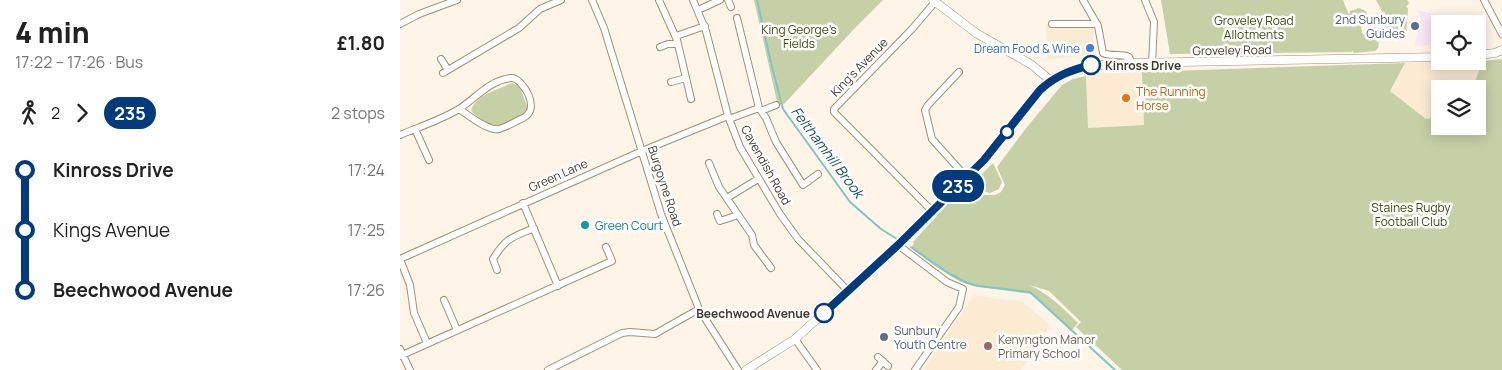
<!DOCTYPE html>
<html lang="en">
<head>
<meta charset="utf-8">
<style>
  :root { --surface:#fff; --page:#f6f6f6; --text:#222; --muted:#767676 }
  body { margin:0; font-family:Manrope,sans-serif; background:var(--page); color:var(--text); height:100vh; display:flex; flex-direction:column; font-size:19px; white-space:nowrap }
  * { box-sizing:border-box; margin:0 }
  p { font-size:16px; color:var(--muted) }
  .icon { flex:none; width:28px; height:28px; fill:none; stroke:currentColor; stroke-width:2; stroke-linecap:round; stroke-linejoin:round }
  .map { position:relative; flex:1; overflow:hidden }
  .side { display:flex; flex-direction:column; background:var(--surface); width:400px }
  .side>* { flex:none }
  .badge { padding:0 10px; border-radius:16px; font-size:18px; line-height:32px }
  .tools { position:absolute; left:1031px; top:15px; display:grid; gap:10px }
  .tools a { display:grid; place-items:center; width:55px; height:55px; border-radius:0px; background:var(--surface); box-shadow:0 2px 12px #0003; font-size:25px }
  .map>.badge { position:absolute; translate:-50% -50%; box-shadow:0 0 0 2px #fff }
  .legs { display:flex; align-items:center; gap:8px; height:55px; padding:0 15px; font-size:16px }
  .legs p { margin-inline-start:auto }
  .headline { display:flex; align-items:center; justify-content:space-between; height:85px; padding:0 15px }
  h1 { font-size:28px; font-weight:800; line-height:38px }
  ul { padding:0 15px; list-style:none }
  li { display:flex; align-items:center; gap:18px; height:60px; font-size:19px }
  li i { display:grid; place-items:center; width:8px; height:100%; margin:0 6px; background:currentColor }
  li i::after { content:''; width:12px; height:12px; margin:-6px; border:4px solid; border-radius:50%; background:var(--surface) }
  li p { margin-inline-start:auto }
  li:first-child i { background:linear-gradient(#0000 50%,currentColor 0) }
  li:last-child i { background:linear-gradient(currentColor 50%,#0000 0) }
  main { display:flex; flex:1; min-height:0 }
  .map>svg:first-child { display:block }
</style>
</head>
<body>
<main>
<section class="side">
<div class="headline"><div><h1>4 min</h1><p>17:22 – 17:26 · Bus</p></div><b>£1.80</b></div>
<div class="legs"><svg class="icon" aria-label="walk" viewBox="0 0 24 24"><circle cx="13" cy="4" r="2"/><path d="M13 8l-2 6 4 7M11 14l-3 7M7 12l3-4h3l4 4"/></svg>2<svg class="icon" aria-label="forward" viewBox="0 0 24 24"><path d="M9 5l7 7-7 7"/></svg><b class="badge" style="background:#003b80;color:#fff">235</b><p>2 stops</p></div>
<ul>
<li><i style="color:#003b80"></i><b>Kinross Drive</b><p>17:24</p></li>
<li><i style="color:#003b80"></i><span>Kings Avenue</span><p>17:25</p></li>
<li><i style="color:#003b80"></i><b>Beechwood Avenue</b><p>17:26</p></li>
</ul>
</section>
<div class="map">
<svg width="1102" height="370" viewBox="0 0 1102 370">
  <rect width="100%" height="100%" fill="#fef5e8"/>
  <path fill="#fbebd3" d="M646 24H693L694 54 679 55 676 57 647 59Z
    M1083 61 1072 89H1040V116L1026 119 990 91 1005 63Z
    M692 72 710 73 742 72 744 125 688 128 686 76Z
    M574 295 605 300 622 301 651 326 621 370H523Z"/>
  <path fill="#fae6f5" d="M1017 10 1035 14V18L1046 20V24H1040V33L1035 34 1036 45 1015 46 1021 18Z"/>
  <path fill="#c5d0a6" d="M354 0H483L455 28 384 104 378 106Z
    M761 0H943L949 15 950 11 959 8 966 11 968 18 961 28 963 34 968 35 979 43 978 48 975 51 954 53 952 50V52L770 54Z
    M976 0H1007L1009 3 1006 7 1008 8 1006 38 987 39 988 20 984 11 983 13Z
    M1102 59V370H722L676 327 681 322 649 291 629 285C649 294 663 308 678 323L671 331 631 294 573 286 559 281 532 264 511 248 514 243 513 242 556 195H595L601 192 605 185 597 167 627 127 662 85 673 79 686 76 688 128 744 125 742 72 1005 63 990 91 1026 119 1040 116V126H1078V89H1072L1083 61Z
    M112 83 120 87 128 109 124 114 95 127H92L73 113 71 110C76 95 99 89 112 83Z
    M593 163 602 182 599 189 590 193 568 188Z"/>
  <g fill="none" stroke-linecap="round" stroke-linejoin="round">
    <path stroke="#7fc5c6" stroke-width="2" d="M357 0 370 59 383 109 450 202 481 229 497 239
      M511 247 548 273 565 282 578 286 630 292 715 370"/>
    <g stroke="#a48f71" stroke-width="8">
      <path id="minor" d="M192 0 204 28 261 214 299 309 338 370
        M259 0 277 40 291 99
        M293 0 306 31 328 116 340 147 380 214 398 239 448 291
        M328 0 331 7
        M683 0 698 26 703 53C712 57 721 53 729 57L732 63
        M745 0 754 22 752 64
        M1084 0 1102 34
        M298 10 320 0
        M337 18 359 108 366 118 376 142 403 185 418 174
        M0 24 19 14 57 0
        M652 24H697
        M276 36 305 26
        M260 47 268 44H278
        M41 59 48 70
        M559 72 528 105 525 110 532 139 567 178
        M43 73 119 28 140 9 161 0
        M271 82 286 78
        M361 111 376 105
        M329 119 359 108
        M15 129 29 160
        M0 135C19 127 41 120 59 109 76 98 90 80 111 78 122 77 142 109 123 118 116 121 107 127 99 129 89 132 68 115 59 109
        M309 163 319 187 352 235 354 245 371 268
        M327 198 358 179
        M123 203 158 286
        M532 211 434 112V109L512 29 535 2
        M317 214 320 221 338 215
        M498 245 547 282 563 289 559 307 515 370
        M0 259 242 151 328 116
        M0 259 10 285 14 313 27 343
        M97 270 93 259C107 237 111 238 134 228
        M44 300 57 330
        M395 339 417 370
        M0 349 10 370
        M0 356 212 261 206 247
        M478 357 488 366
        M148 370 222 333 230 332 255 334 299 309
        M476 370 483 361"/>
    </g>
    <g stroke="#a48f71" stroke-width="9">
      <path id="tertiary" d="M533 0 576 33 632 65 650 80
        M1078 55 1095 53 1102 50
        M346 370 395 339 498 245 584 160 639 90C667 64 697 65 732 63L1040 57"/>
    </g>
    <use href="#minor" stroke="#fff" stroke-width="6"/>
    <use href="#tertiary" stroke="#fff" stroke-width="8"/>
  </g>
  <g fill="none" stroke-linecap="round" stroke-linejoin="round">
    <g stroke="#fff" stroke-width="11">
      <path id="line-1" d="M424 313 498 245 584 160 640 90C655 76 671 70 691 65"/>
    </g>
    <use href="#line-1" stroke="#003b80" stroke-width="8"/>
  </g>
  <g fill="#5c6f8a" stroke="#fff" stroke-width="2">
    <circle cx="1015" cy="26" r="5"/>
    <circle cx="484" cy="337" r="5"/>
  </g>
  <circle fill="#3f7fe0" stroke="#fff" stroke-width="2" cx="690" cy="48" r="5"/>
  <g fill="#fff" stroke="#003b80" stroke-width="2.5">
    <circle cx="691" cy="65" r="9"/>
    <circle cx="607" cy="132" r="6"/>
    <circle cx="424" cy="313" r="9"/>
  </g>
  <circle fill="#e8710a" stroke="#fff" stroke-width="2" cx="726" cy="98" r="5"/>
  <circle fill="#0f9aa8" stroke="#fff" stroke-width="2" cx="185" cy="225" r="5"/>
  <circle fill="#8d6e63" stroke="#fff" stroke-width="2" cx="588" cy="346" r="5"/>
  <g text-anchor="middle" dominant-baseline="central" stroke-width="5" stroke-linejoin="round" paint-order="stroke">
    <g font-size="12" fill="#4e5e75" stroke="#fff" text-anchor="end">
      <text x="1005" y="19">2nd Sunbury<tspan x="1005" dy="14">Guides</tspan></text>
      <text x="494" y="330" text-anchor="start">Sunbury<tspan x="494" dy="14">Youth Centre</tspan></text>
    </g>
    <g font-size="12" fill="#3d480d" stroke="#fff">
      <text x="854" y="20">Groveley Road<tspan x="854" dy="14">Allotments</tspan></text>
      <text x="399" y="29">King George’s<tspan x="399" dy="14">Fields</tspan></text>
      <text x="1011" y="207">Staines Rugby<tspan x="1011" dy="14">Football Club</tspan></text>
    </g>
    <g font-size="12" fill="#366cbe" stroke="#fff" text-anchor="end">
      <text x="680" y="48">Dream Food &amp; Wine</text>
    </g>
    <g font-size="12" fill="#41392c" stroke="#fff">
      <text transform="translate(832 50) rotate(-1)">Groveley Road</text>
      <text transform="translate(459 67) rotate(-46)">King's Avenue</text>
      <text transform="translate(366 165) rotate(61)">Cavendish Road</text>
      <text transform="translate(158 175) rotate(-24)">Green Lane</text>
      <text transform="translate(265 186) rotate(72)">Burgoyne Road</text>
    </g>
    <g font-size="12" font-weight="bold" fill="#41392c" stroke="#fff" text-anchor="start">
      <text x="705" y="65">Kinross Drive</text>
      <text x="410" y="313" text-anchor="end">Beechwood Avenue</text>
    </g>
    <g font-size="12" fill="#c56008" stroke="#fff" text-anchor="start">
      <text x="736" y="91">The Running<tspan x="736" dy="14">Horse</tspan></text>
    </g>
    <g font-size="12" fill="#0d838f" stroke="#fff" text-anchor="start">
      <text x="195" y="225">Green Court</text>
    </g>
    <g font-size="12" fill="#785e54" stroke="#fff" text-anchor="start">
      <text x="598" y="339">Kenyngton Manor<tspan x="598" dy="14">Primary School</tspan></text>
    </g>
    <g font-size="14" font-style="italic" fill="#125152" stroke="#fff">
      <text transform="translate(428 152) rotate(53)">Felthamhill Brook</text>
    </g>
  </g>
</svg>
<div class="tools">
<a><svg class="icon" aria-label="locate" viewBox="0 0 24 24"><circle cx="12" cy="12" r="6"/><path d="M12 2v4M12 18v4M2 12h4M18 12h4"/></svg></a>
<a><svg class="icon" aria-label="layers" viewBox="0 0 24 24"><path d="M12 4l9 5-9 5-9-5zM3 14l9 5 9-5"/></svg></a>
</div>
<b class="badge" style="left:558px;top:186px;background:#003b80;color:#fff">235</b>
</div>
</main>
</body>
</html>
